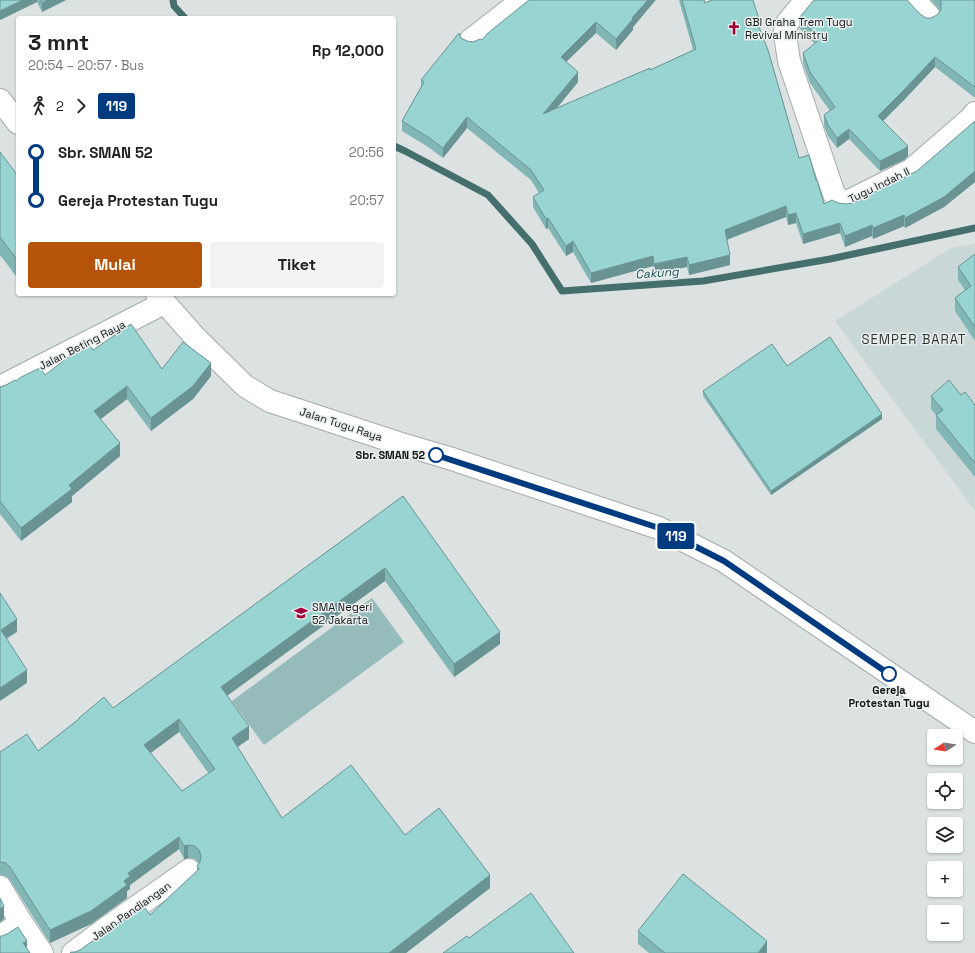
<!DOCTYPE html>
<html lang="id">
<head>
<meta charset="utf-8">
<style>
  :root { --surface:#fff; --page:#f2f2f2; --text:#222; --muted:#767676; --accent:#b45309 }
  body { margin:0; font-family:"Space Grotesk",sans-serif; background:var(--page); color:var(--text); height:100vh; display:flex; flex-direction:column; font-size:15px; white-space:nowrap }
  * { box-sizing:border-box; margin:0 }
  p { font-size:13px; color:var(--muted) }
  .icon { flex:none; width:22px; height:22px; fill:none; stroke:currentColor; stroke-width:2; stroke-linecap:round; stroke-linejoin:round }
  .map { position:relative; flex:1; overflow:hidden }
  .details { position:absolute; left:16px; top:16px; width:380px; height:280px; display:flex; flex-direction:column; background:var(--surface); border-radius:4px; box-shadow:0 1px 3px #0004 }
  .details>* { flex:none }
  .badge { padding:0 8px; border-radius:3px; font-size:14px; line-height:26px }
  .needle { width:26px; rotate:258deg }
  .tools { position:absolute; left:927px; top:729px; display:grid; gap:8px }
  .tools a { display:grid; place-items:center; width:36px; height:36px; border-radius:4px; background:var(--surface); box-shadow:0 1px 3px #0004; font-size:20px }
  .map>.badge { position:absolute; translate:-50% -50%; box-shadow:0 0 0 2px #fff }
  .legs { display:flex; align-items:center; gap:6px; height:44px; padding:0 12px; font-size:13px }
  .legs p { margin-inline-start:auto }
  .head { display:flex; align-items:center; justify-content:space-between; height:68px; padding:0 12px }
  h1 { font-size:22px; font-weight:800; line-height:30px }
  .button { display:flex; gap:8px; margin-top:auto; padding:8px 12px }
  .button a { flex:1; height:46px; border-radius:4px; background:var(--accent); color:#fff; font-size:16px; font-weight:800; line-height:46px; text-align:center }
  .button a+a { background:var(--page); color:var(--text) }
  ul { padding:0 12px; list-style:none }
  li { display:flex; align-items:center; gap:14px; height:48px; font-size:15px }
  li i { display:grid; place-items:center; width:6px; height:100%; margin:0 5px; background:currentColor }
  li i::after { content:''; width:10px; height:10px; margin:-5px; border:3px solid; border-radius:50%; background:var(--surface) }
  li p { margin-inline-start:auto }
  li:first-child i { background:linear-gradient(#0000 50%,currentColor 0) }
  li:last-child i { background:linear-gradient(currentColor 50%,#0000 0) }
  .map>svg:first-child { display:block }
</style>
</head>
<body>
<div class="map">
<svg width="975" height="953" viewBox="0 0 975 953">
  <rect width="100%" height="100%" fill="#dce2e2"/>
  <path fill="#c9d8d7" d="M975 244V511L835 321 951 248Z"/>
  <path fill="#95bbba" d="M372 598 404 642 264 745 232 701Z"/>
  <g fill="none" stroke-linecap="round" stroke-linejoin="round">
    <path stroke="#446f6d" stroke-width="7" d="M173 0 174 6 185 18
      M394 146 405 151 488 195 532 244 562 291 703 281 830 259 975 228"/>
    <g stroke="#a5aaaa" stroke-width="24">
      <path id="street" d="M806 0 787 23 785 32 786 41 789 61 834 194 840 201 847 202 911 170 971 118 975 113
        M914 0 929 16
        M471 40 522 0
        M0 387 164 303
        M0 887 21 922 42 953
        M0 937 21 922
        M73 953 105 929 189 870"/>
    </g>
    <g stroke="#a5aaaa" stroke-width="24">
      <path id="secondary" d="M0 100 18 123
        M157 294 195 337 245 386 270 401 398 443 449 458 659 528 724 561 975 732"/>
    </g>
    <use href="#street" stroke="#fff" stroke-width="22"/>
    <use href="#secondary" stroke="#fff" stroke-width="22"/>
  </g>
  <path fill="#82b6b5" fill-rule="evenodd" d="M0 0H66L42 12 37 2 0 20Z
    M679 0H704L705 3 761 31 799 158 816 180 824 204 838 203 846 204 853 203 917 171 975 121V182L944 207 905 228 904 226 873 239 872 236 845 247 840 233 803 244 796 223 788 225 786 217 727 240 730 265 689 275 687 267 654 274 653 266 591 283 573 252 566 256 548 228 546 229 533 207V197L539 193 531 180 467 128 443 158 428 147 402 131V121L421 87V80L461 38 467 41 473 42 654 1V2L633 27V30L616 50 596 33 566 61 578 82 556 109 650 70 693 50Z
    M931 0H975V98L935 67 904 100 883 121 908 156 904 160 880 171 849 139 837 148 828 136 824 126V115L830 111 810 83 803 63V53L815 44 799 28V18L920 14 926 18H931L937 15 940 11 938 8Z
    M0 152 18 176 16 276 0 255Z
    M975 254V341L955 311V298L965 290 958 280V267Z
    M93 350 162 369 211 376 193 399 151 431 127 399 101 419 120 456 72 496V502L21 541 0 514V387L16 381 45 375Z
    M787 366 882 419 771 495 703 396V391Z
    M961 395 975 405V477L936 429V415L931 409V396Z
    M403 496 500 644 454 677 385 581 227 696 249 739 237 747 282 818 405 835 490 888 406 953H70L75 952 80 950 150 915 197 871V866L199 863 195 859 188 858 184 859 179 849 130 885V889L127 891V898L91 924 50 943 32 915 10 880 6 876 0 875V752L38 751 79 719V718L113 708ZM179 732 209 774 182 791 150 753Z
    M638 931 767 953H649L638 944Z"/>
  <path fill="#6a9493" d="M23 0H37V2L0 20V11Z
    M48 0H66L42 12V3Z
    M648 0H656L654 2 633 27V30L616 50V39L632 18Z
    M596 22V33L561 67V57Z
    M935 57V67L904 100 878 126V116Z
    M578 72V82L543 125V114Z
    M467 117V128L443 158V148Z
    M849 129V139L837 148V138Z
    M908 146V156L904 160 880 171V161Z
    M975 171V182L944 207 905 228V218Z
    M786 206V217L725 240V230Z
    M796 213V223L788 225V215Z
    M904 215V226L873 239V228Z
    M548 218V228L546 229V219Z
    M840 223V233L803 244V234Z
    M872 225V236L845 247V236Z
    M573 241V252L566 256V246Z
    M730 255V265L689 275V265Z
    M653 256V266L591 283V273Z
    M18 257V274L16 276V258Z
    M687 257V267L654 274V264Z
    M211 363V376L193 399 151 431V418Z
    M127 386V399L94 424V411Z
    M882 414V419L771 495V491Z
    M120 443V456L72 496V502L21 541V528L69 485Z
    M385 568V581L221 700V687Z
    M17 619V632L1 642V630Z
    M500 632V644L454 677V664Z
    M27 670V683L0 701V688Z
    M179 719V732L144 758V745Z
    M249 726V739L232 751V738Z
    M179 837V849L130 885V889L127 891V898L91 924 50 943V930L124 881 128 873Z
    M188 845V858L184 859V846Z
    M490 875V888L406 953H389Z
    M4 906V919L0 922V909Z
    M27 941V953L23 943Z
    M767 941V953H758Z"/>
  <path fill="#97d4d2" stroke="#6a9493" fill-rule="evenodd" d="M0 0H23L0 11Z
    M41 0H48L42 3Z
    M529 0H648L632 18 633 19 616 39 596 22 561 57 578 72 543 114 650 68V70L696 49 682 0H704L705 3 712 0H753L759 19 761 26 759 27 768 50 799 158 809 155 816 180H817L824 204 832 200 838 203 846 204 853 203 917 171 975 121V171L944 197 905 218 904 215 873 228 872 225 845 236 840 223 803 234 796 213 788 215 786 206 725 230 730 255 689 265 687 257 654 264 653 256 591 273 573 241 566 246 548 218 546 219 533 197 544 190 531 170 467 117 443 148 428 137 402 121 424 82 421 80 459 33 461 38 467 41 473 42 480 39 482 40 488 33Z
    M814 0H907L920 14 926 18H931L937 15 941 10V3L940 0H975V87L935 57 904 90 878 116 908 146 904 149 880 161 849 129 837 138 828 125 824 115 835 107 810 72 803 53 819 40 817 37 818 36 799 18Z
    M0 152 18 176V257L16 258 0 237Z
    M975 254V327L955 298 971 286 958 267Z
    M131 324 162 369 183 342 211 363 193 386 151 418 127 386 94 411 120 443 69 485 72 489 21 528 0 501V387L6 385 15 380 16 381 21 377 40 368 45 375 81 347 88 343 93 350Z
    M830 337 882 414 771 491 703 391 772 344 787 366Z
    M949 380 961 395 965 392 975 405V463L936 415 943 410 931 396Z
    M403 496 500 632 454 664 385 568 221 687 249 726 232 738 282 818 351 765 405 835 439 808 490 875 389 953H70L71 952H75L80 950 143 905 150 915 199 869 197 866 200 862 201 856 199 850 195 846 188 845 184 846 179 837 128 873 130 876 124 881 127 885 91 911 50 930 32 902 10 867 6 863 0 862V752L27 734 38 751 79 719V718L104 697 113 708ZM179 719 215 769 182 791 144 745Z
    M0 593 17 619 1 630 27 670 0 688Z
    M683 874 767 941 758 953H665L638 931Z
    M531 893 574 953H443L467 936 469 938Z
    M0 898 4 906 0 909Z
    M18 927 27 941 23 943 30 953H0V936H2L7 934Z"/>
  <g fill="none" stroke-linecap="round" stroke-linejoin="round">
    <g stroke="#fff" stroke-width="9">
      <path id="line-1" d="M436 455 659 528 724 561 889 674"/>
    </g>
    <use href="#line-1" stroke="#003b80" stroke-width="6"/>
  </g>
  <defs>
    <g id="church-bare" transform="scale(1.08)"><path d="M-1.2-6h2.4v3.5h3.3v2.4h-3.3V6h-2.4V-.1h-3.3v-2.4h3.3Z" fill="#a20338" stroke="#eaefef" stroke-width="2.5" paint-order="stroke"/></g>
    <g id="school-bare" transform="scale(1.08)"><path d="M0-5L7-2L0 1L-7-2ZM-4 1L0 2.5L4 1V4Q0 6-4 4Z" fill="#a20338" stroke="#eaefef" stroke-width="2.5" paint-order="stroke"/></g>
  </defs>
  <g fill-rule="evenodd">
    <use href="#church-bare" x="734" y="28"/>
    <use href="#school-bare" x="301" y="613"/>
  </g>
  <g fill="#fff" stroke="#003b80" stroke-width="2">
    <circle cx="436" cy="455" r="7"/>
    <circle cx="889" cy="674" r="7"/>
  </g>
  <g text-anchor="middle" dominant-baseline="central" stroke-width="3" stroke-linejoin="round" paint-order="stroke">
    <g font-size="11" fill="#141515" stroke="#eaefef" text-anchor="start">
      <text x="745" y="22">GBI Graha Trem Tugu<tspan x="745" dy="13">Revival Ministry</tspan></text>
      <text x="312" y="607">SMA Negeri<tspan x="312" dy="13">52 Jakarta</tspan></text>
    </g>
    <g font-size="11" fill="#141515" stroke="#eaefef">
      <text transform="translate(879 185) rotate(-26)">Tugu Indah II</text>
      <text transform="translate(82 345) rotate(-27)">Jalan Beting Raya</text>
      <text transform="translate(341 424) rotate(18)">Jalan Tugu Raya</text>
      <text transform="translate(131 911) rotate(-35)">Jalan Pandiangan</text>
    </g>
    <g font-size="11" font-weight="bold" fill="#141515" stroke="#eaefef" text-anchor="end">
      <text x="425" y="455">Sbr. SMAN 52</text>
      <text x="889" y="690" text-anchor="middle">Gereja<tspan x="889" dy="13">Protestan Tugu</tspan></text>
    </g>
    <g font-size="12" font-style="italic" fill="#1b5150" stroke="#eaefef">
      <text transform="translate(657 273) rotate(-4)">Cakung</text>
    </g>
    <g font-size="13" letter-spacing="1" fill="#2e3332" stroke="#eaefef">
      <text x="914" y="339">SEMPER BARAT</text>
    </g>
  </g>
</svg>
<div class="tools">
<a><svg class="needle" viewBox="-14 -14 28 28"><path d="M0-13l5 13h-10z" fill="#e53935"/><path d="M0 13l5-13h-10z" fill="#767676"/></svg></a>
<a><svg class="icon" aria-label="locate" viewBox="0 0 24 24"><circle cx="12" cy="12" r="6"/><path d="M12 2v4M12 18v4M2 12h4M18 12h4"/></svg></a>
<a><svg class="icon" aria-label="layers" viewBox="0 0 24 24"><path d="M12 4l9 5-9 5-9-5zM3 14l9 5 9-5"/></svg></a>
<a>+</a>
<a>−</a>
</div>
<b class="badge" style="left:676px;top:536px;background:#003b80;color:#fff">119</b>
<section class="details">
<div class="head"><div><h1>3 mnt</h1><p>20:54 – 20:57 · Bus</p></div><b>Rp 12,000</b></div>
<div class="legs"><svg class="icon" aria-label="walk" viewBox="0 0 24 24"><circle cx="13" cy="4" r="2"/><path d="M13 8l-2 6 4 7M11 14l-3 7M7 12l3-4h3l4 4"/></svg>2<svg class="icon" aria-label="forward" viewBox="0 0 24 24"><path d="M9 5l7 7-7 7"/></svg><b class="badge" style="background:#003b80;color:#fff">119</b></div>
<ul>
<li><i style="color:#003b80"></i><b>Sbr. SMAN 52</b><p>20:56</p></li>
<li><i style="color:#003b80"></i><b>Gereja Protestan Tugu</b><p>20:57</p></li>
</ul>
<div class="button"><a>Mulai</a><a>Tiket</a></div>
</section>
</div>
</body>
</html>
